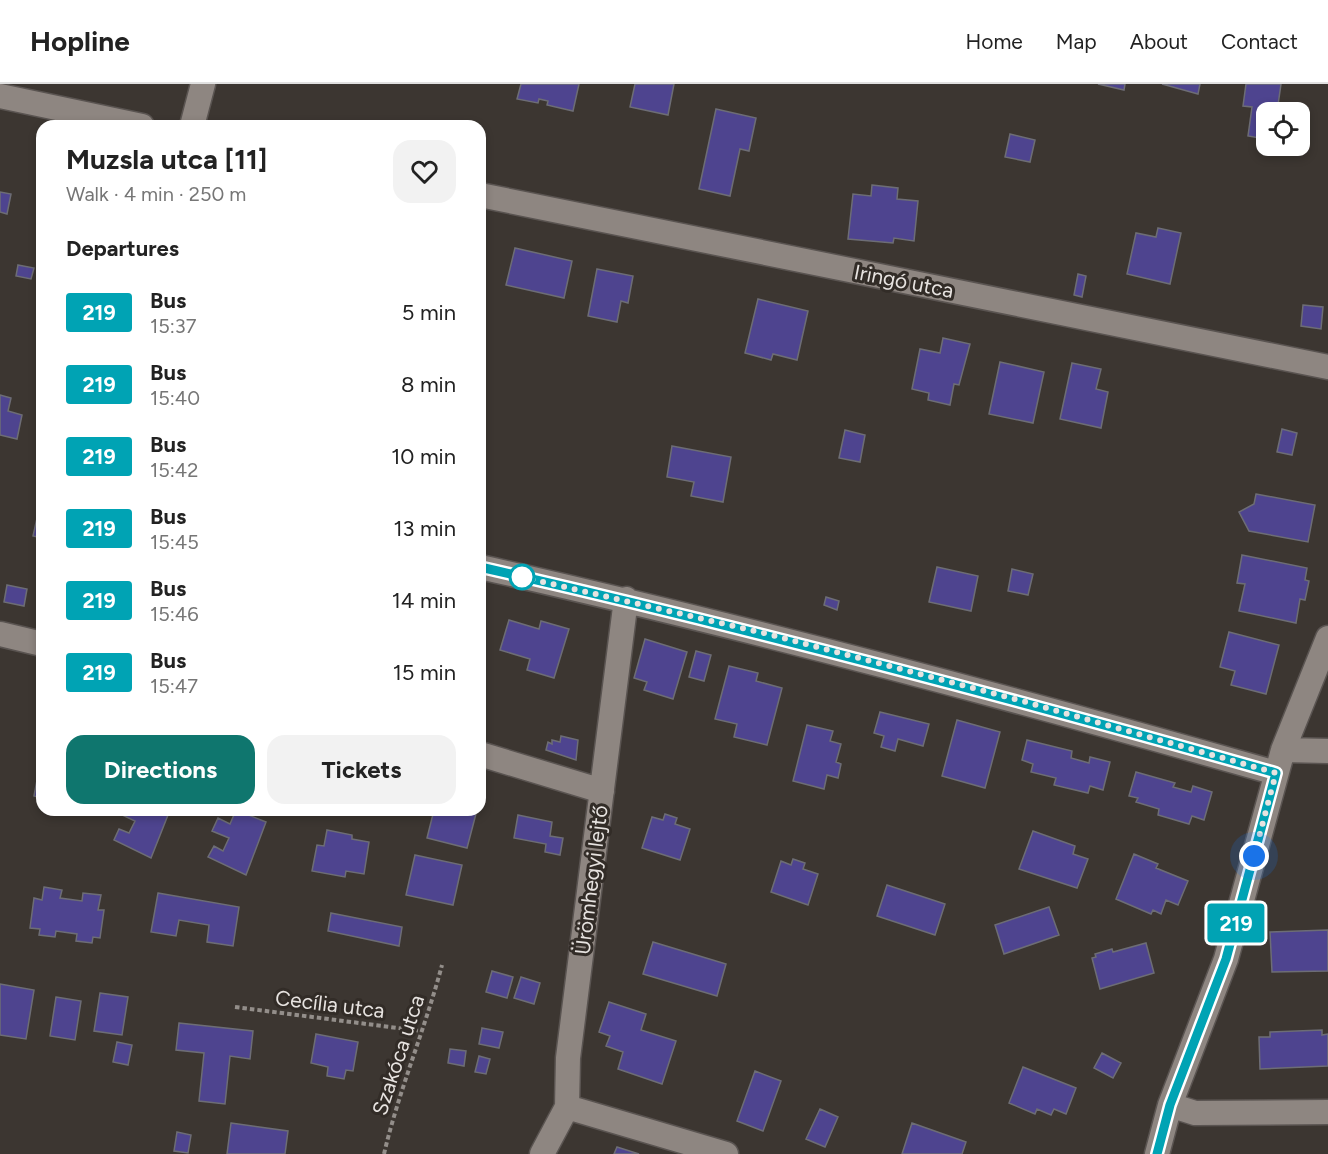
<!DOCTYPE html>
<html lang="en">
<head>
<meta charset="utf-8">
<style>
  :root { --surface:#fff; --page:#f2f2f2; --text:#222; --muted:#767676; --line:#e0e0e0; --accent:#0f766e }
  body { margin:0; font-family:Figtree,sans-serif; background:var(--page); color:var(--text); height:100vh; display:flex; flex-direction:column; font-size:22px; white-space:nowrap }
  * { box-sizing:border-box; margin:0 }
  p { font-size:20px; color:var(--muted) }
  .icon { flex:none; width:33px; height:33px; fill:none; stroke:currentColor; stroke-width:2; stroke-linecap:round; stroke-linejoin:round }
  .map { position:relative; flex:1; overflow:hidden }
  .sheet { position:absolute; left:36px; top:36px; width:450px; height:696px; display:flex; flex-direction:column; background:var(--surface); border-radius:18px; box-shadow:0 3px 9px #0003 }
  .sheet>* { flex:none }
  .badge { padding:0 12px; border-radius:4px; font-size:21px; line-height:39px }
  .controls { position:absolute; left:1256px; top:18px; display:grid; gap:12px }
  .controls a { display:grid; place-items:center; width:54px; height:54px; border-radius:12px; background:var(--surface); box-shadow:0 3px 9px #0003; font-size:30px }
  .you { position:absolute; width:30px; height:30px; margin:-15px; border:4px solid #fff; border-radius:50%; background:#1a73e8; box-shadow:0 0 0 9px #1a73e833 }
  .map>.badge { position:absolute; translate:-50% -50%; box-shadow:0 0 0 3px #fff }
  h2 { padding:0 30px; font-size:22px; line-height:54px }
  .round { display:grid; place-items:center; flex:none; width:63px; height:63px; border-radius:18px; background:var(--page) }
  .head { display:flex; align-items:center; justify-content:space-between; height:102px; padding:0 30px }
  h1 { font-size:28px; font-weight:700; line-height:45px }
  .primary-button { display:flex; gap:12px; margin-top:auto; padding:12px 30px }
  .primary-button a { flex:1; height:69px; border-radius:18px; background:var(--accent); color:#fff; font-size:24px; font-weight:700; line-height:69px; text-align:center }
  .primary-button a+a { background:var(--page); color:var(--text) }
  ul { padding:0; list-style:none }
  li { display:flex; align-items:center; gap:18px; height:72px; padding:0 30px }
  li div { flex:1 }
  li b { display:block; font-size:22px }
  li em { font-style:normal }
  li .badge { min-width:66px; font-weight:700; text-align:center }
  header { display:flex; align-items:center; gap:36px; box-sizing:border-box; height:84px; padding:0 30px; background:var(--surface); border-bottom:2px solid var(--line) }
  header strong { font-size:28px }
  nav { display:flex; gap:33px; margin-inline-start:auto; font-size:21px }
  .map>svg:first-child { display:block }
</style>
</head>
<body>
<header>
<strong>Hopline</strong>
<nav><a>Home</a><a>Map</a><a>About</a><a>Contact</a></nav>
</header>
<div class="map">
<svg width="1328" height="1070" viewBox="0 0 1328 1070">
  <rect width="100%" height="100%" fill="#3c3631"/>
  <path fill="#4e448f" stroke="#6d6d75" stroke-width="1.5" d="M521 0H579L573 27 547 21 548 17 539 15 538 19 517 15Z
    M635 0H674L668 31 630 23Z
    M1098 0H1125L1124 6Z
    M1162 0H1200L1198 10Z
    M1246 0H1281L1277 28H1266V55L1248 52 1252 23 1243 22Z
    M716 25 756 34 749 67 740 65 730 112 699 105Z
    M1010 50 1035 56 1030 78 1005 73Z
    M872 101 898 104 897 115 918 117 914 157 894 154 893 159 848 155 853 110 871 112Z
    M0 108 11 110 7 130 0 128Z
    M1158 144 1181 149 1170 200 1127 190 1136 149 1156 153Z
    M515 164 572 177 564 214 506 201Z
    M18 181 34 184 31 195 16 192Z
    M597 185 633 192 628 219 621 217 617 238 588 232Z
    M1078 190 1086 192 1082 213 1074 211Z
    M758 215 808 227 797 276 773 270 771 276 745 269Z
    M1303 221 1323 223 1321 245 1301 242Z
    M943 254 970 260 959 301 954 300 950 321 928 316 929 309 912 305 920 265 940 269Z
    M1000 278 1044 288 1033 339 989 330Z
    M1072 279 1101 285 1096 305 1108 308 1101 344 1060 335Z
    M0 311 11 314 8 327 22 331 17 355 0 351Z
    M1282 345 1297 349 1292 371 1277 368Z
    M845 346 865 351 860 378 839 374Z
    M672 362 731 373 723 418 691 412 694 398 667 393Z
    M1256 410 1315 421 1308 458 1249 447 1239 428 1254 420Z
    M42 412V454L33 452Z
    M1242 471 1307 484 1305 496 1309 497 1305 516 1300 515 1296 539 1239 527 1245 500 1237 499Z
    M937 483 978 492 971 527 929 518Z
    M1012 485 1033 490 1028 511 1008 507Z
    M7 501 27 505 24 522 4 518Z
    M826 513 839 517 837 526 824 521Z
    M509 536 539 545 541 537 569 545 554 594 527 586 530 575 500 566Z
    M1229 548 1279 561 1266 610 1231 601 1235 587 1220 583Z
    M645 555 687 568 673 615 644 606 647 598 634 594Z
    M696 567 711 571 704 597 689 593Z
    M729 582 758 589 756 597 782 604 767 661 734 653 737 640 715 635Z
    M880 628 929 640 923 662 898 655 895 667 881 663 884 652 874 649Z
    M957 636 1000 648 985 704 942 692Z
    M807 641 833 647 830 657 841 660 836 678 841 680 838 694 827 691 824 705 793 697Z
    M561 652 578 656 576 676 546 666 548 658 552 660V656L560 658Z
    M1027 656 1072 667 1071 674 1089 679 1090 673 1110 678 1103 706 1090 702 1088 709 1054 701 1056 694 1031 688 1033 680 1022 676Z
    M42 670V714L34 712Z
    M1136 688 1175 699 1173 703 1191 708 1193 702 1212 708 1204 736 1192 732 1189 740 1158 731 1159 725 1136 718 1138 714 1129 712Z
    M120 726H170L151 774 114 756 119 745 129 749 135 737 118 729Z
    M236 726 266 738 246 791 208 773 214 762 223 767 229 754 212 747 218 734 230 740Z
    M434 726H477L467 764 427 754Z
    M665 730 677 734 675 740 690 745 680 776 642 764 652 733 663 736Z
    M518 731 552 738 550 752 563 754 560 771 545 768 546 760 514 754Z
    M327 746 352 751V755L369 758 364 790 346 787 345 793 312 787 317 761 324 762Z
    M1033 747 1075 762 1073 770 1088 775 1077 804 1019 785Z
    M1134 770 1158 780 1156 784 1188 797 1178 821 1166 816 1161 830 1153 826 1151 830 1116 815Z
    M415 771 462 781 453 821 406 811Z
    M793 775 805 779 803 785 818 790 808 821 771 808 781 777 791 781Z
    M887 801 945 820 935 851 877 832Z
    M44 803 62 806 60 814 82 817 83 809 101 811 98 826H104L100 854 93 853 92 859 76 857 77 850 56 847 55 853 39 851 40 845 30 844 34 814 42 816Z
    M158 809 239 823 233 862 207 858 209 841 179 836 176 852 151 848Z
    M1049 823 1059 851 1004 870 995 841Z
    M331 829 402 843 399 862 328 847Z
    M1328 846V887L1272 888 1270 848Z
    M653 858 726 880 717 912 643 890Z
    M1146 859 1154 889 1100 905 1092 874 1096 873 1095 870 1112 865 1113 868Z
    M492 887 513 893 507 914 486 908Z
    M521 893 540 899 534 920 514 914Z
    M0 900 34 906 26 955 0 951Z
    M100 909 128 913 122 951 94 947Z
    M56 913 81 917 75 956 50 952Z
    M609 918 646 930 641 946 676 957 662 1000 618 985 623 968 606 962 610 952 599 948Z
    M179 939 253 947 250 975 230 972 225 1020 199 1017 204 969 176 966Z
    M482 944 503 948 499 964 479 960Z
    M1322 946V951L1328 950V982L1260 985 1259 953H1270V948Z
    M316 950 358 958 353 987 346 986 344 995 327 992 328 983 311 979Z
    M117 958 132 961 128 981 113 978Z
    M450 965 466 967 464 982 448 979Z
    M1102 969 1121 979 1113 994 1094 984Z
    M479 972 490 975 486 990 475 988Z
    M1023 983 1076 1004 1066 1030 1054 1025 1051 1031 1037 1025 1035 1030 1009 1019Z
    M755 987 781 997 763 1047 737 1037Z
    M820 1025 838 1033 825 1063 806 1055Z
    M231 1039 288 1047 285 1070H227Z
    M912 1039 966 1058 962 1070H902Z
    M177 1048 191 1051 188 1069 174 1067Z
    M617 1063 639 1070H614Z"/>
  <g fill="none" stroke-linecap="round" stroke-linejoin="round">
    <g stroke="#5a5451" stroke-width="27">
      <path id="minor" d="M0 12 142 42
        M192 42 203 0
        M480 111 1328 283
        M480 483C748 543 1012 614 1276 689
        M0 550 42 560
        M1283 666 1328 667
        M480 670 602 707
        M1170 1021 1195 1029 1328 1028
        M567 1023 726 1070
        M542 1070 567 1023 568 974 626 515
        M1157 1070 1170 1021 1226 875 1283 666 1328 554"/>
    </g>
    <path stroke="#938e8a" stroke-width="4" stroke-dasharray="4.5 3" stroke-linecap="butt" d="M235 923 421 947
      M384 1070C399 1006 425 945 442 881"/>
    <use href="#minor" stroke="#8e8681" stroke-width="24"/>
  </g>
  <g fill="none" stroke-linecap="round" stroke-linejoin="round">
    <g stroke="#fff" stroke-width="14">
      <path id="line" d="M480 483C748 544 1012 614 1276 689L1226 875 1170 1021 1157 1070"/>
    </g>
    <use href="#line" stroke="#00a3b4" stroke-width="9"/>
    <path stroke="#e7e3e0" stroke-width="6" stroke-dasharray="0 10.8" d="M522 493 768 550 1022 617 1276 689 1254 772"/>
  </g>
  <circle fill="#fff" stroke="#00a3b4" stroke-width="3" cx="522" cy="493" r="12"/>
  <g text-anchor="middle" dominant-baseline="central" stroke-width="6" stroke-linejoin="round" paint-order="stroke">
    <g font-size="21" fill="#e7e3e0" stroke="#322c27">
      <text transform="translate(904 197) rotate(11)">Iringó utca</text>
      <text transform="translate(591 796) rotate(-83)">Ürömhegyi lejtő</text>
      <text transform="translate(330 920) rotate(7)">Cecília utca</text>
      <text transform="translate(398 971) rotate(-72)">Szakóca utca</text>
    </g>
  </g>
</svg>
<div class="controls">
<a><svg class="icon" aria-label="locate" viewBox="0 0 24 24"><circle cx="12" cy="12" r="6"/><path d="M12 2v4M12 18v4M2 12h4M18 12h4"/></svg></a>
</div>
<div class="you" style="left:1254px;top:772px"></div>
<b class="badge" style="left:1236px;top:839px;background:#00a3b4;color:#fff">219</b>
<section class="sheet">
<div class="head"><div><h1>Muzsla utca [11]</h1><p>Walk · 4 min · 250 m</p></div><a class="round"><svg class="icon" aria-label="heart" viewBox="0 0 24 24"><path d="M12 20l-8-8c-3-5 5-10 8-4 3-6 11-1 8 4z"/></svg></a></div>
<h2>Departures</h2>
<ul>
<li><span class="badge" style="background:#00a3b4;color:#fff">219</span><div><b>Bus</b><p>15:37</p></div><em>5 min</em></li>
<li><span class="badge" style="background:#00a3b4;color:#fff">219</span><div><b>Bus</b><p>15:40</p></div><em>8 min</em></li>
<li><span class="badge" style="background:#00a3b4;color:#fff">219</span><div><b>Bus</b><p>15:42</p></div><em>10 min</em></li>
<li><span class="badge" style="background:#00a3b4;color:#fff">219</span><div><b>Bus</b><p>15:45</p></div><em>13 min</em></li>
<li><span class="badge" style="background:#00a3b4;color:#fff">219</span><div><b>Bus</b><p>15:46</p></div><em>14 min</em></li>
<li><span class="badge" style="background:#00a3b4;color:#fff">219</span><div><b>Bus</b><p>15:47</p></div><em>15 min</em></li>
</ul>
<div class="primary-button"><a>Directions</a><a>Tickets</a></div>
</section>
</div>
</body>
</html>
